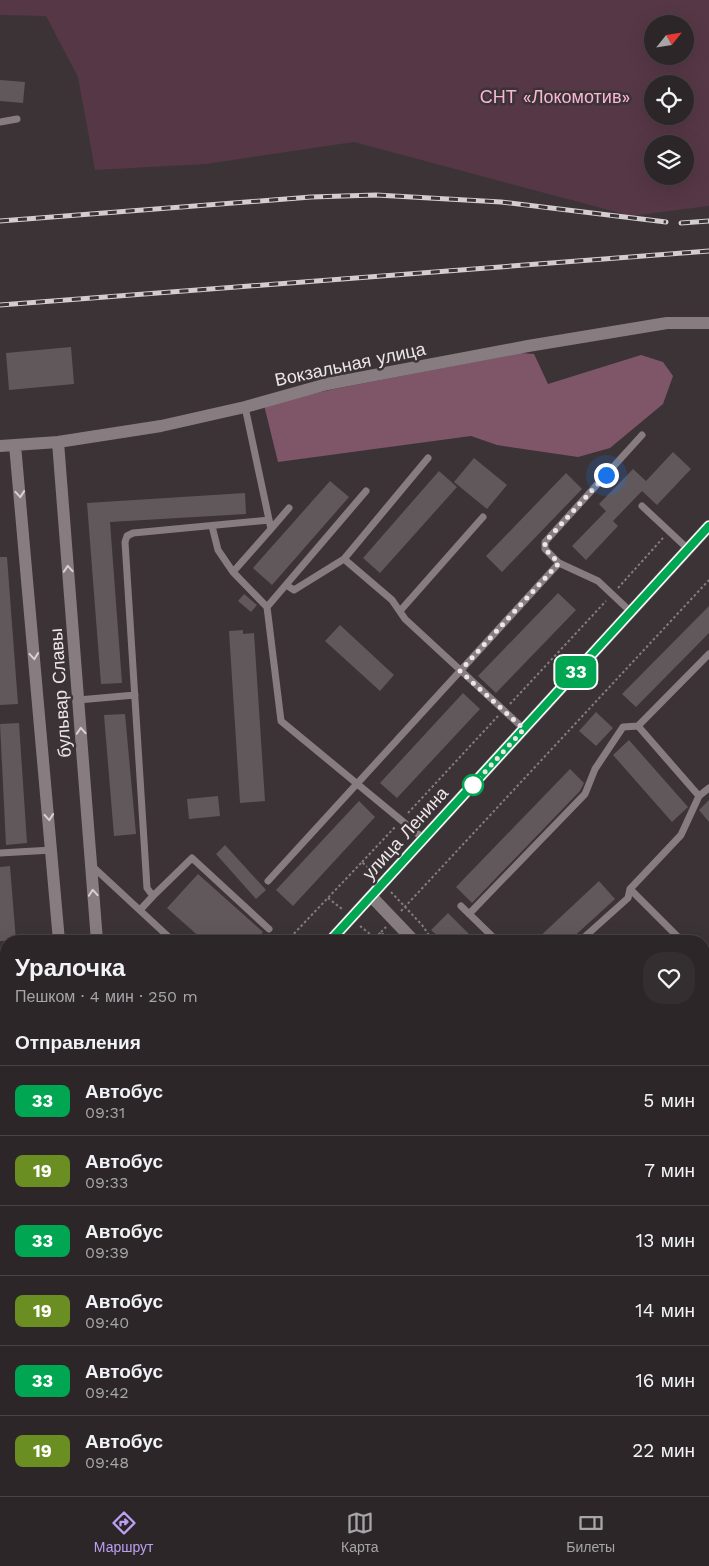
<!DOCTYPE html>
<html lang="ru">
<head>
<meta charset="utf-8">
<style>
  :root { --surface:#2c2628; --page:#342e30; --text:#f1f3f6; --muted:#a6a5a8; --line:#484345; --accent:#bca0f2 }
  body { margin:0; font-family:"Work Sans",sans-serif; background:var(--page); color:var(--text); height:100vh; display:flex; flex-direction:column; font-size:19px; white-space:nowrap }
  * { box-sizing:border-box; margin:0 }
  p { font-size:16px; color:var(--muted) }
  .icon { flex:none; width:28px; height:28px; fill:none; stroke:currentColor; stroke-width:2; stroke-linecap:round; stroke-linejoin:round }
  .map { position:relative; flex:1; overflow:hidden }
  .drawer { position:absolute; left:0px; top:935px; width:710px; height:561px; display:flex; flex-direction:column; background:var(--surface); border-radius:20px 20px 0 0; box-shadow:0 5px 20px #0002,0 0 0 1px var(--line) }
  .drawer>* { flex:none }
  .badge { padding:0 10px; border-radius:8px; font-size:18px; line-height:32px }
  .needle { width:32px; rotate:60deg }
  .controls { position:absolute; left:644px; top:15px; display:grid; gap:10px }
  .controls a { display:grid; place-items:center; width:50px; height:50px; border-radius:50%; background:var(--surface); box-shadow:0 5px 20px #0002,0 0 0 1px var(--line); font-size:25px }
  .you { position:absolute; width:25px; height:25px; margin:-12px; border:4px solid #fff; border-radius:50%; background:#1a73e8; box-shadow:0 0 0 8px #1a73e833 }
  .map>.badge { position:absolute; translate:-50% -50%; box-shadow:0 0 0 2px #fff }
  h2 { padding:0 15px; font-size:19px; line-height:45px }
  .round { display:grid; place-items:center; flex:none; width:52px; height:52px; border-radius:20px; background:var(--page) }
  .head { display:flex; align-items:center; justify-content:space-between; height:85px; padding:0 15px }
  h1 { font-size:24px; font-weight:700; line-height:38px }
  ul { padding:0; list-style:none }
  li { display:flex; align-items:center; gap:15px; height:70px; padding:0 15px; border-top:1px solid var(--line) }
  li div { flex:1 }
  li b { display:block; font-size:19px }
  li em { font-style:normal }
  li .badge { min-width:55px; font-weight:700; text-align:center }
  .tabs { display:flex; justify-content:space-around; align-items:center; height:70px; border-top:1px solid var(--line); background:var(--surface); font-size:14px; color:var(--muted) }
  .tabs a { display:grid; justify-items:center; gap:2px }
  .tabs .on { color:var(--accent) }
  .map>svg:first-child { display:block }
</style>
</head>
<body>
<div class="map">
<svg width="709" height="1496" viewBox="0 0 709 1496">
  <rect width="100%" height="100%" fill="#3b3336"/>
  <path fill="#563745" fill-rule="evenodd" d="M0 0H709V206L631 216 354 142 206 164 95 170 78 77 46 16 0 15ZM652 24H685V56H652ZM652 84H685V116H652ZM652 144H685V176H652Z
    M704 1431 709 1437V1496H249L242 1490H704Z"/>
  <path fill="#7f5668" d="M520 353 534 354 548 384 641 355 663 362 673 376 663 404 610 448 578 457 497 445 471 436 278 462 264 405 334 389Z"/>
  <path fill="#61585c" d="M0 80 25 82 23 103 0 101Z
    M71 347 74 384 9 390 6 353Z
    M673 452 691 469 657 505 642 491 613 521 618 526 586 560 572 546 606 511 599 504 633 469 646 481Z
    M474 458 507 485 487 509 454 482Z
    M439 471 457 487 380 573 363 558Z
    M566 473 582 489 502 572 486 556Z
    M330 481 349 497 272 585 253 568Z
    M245 493 246 514 110 522 122 683 101 684 87 503Z
    M0 557H7L18 704 0 705Z
    M558 593 576 610 496 693 478 676Z
    M244 594 257 605 251 612 238 601Z
    M709 606V633L636 707 622 694Z
    M340 625 394 675 380 691 325 641Z
    M243 630V634L254 633 265 801 240 803 229 631Z
    M463 693 480 709 397 798 380 783Z
    M596 712 613 728 596 746 579 731Z
    M125 714 136 834 114 836 104 715Z
    M19 723 27 843 6 845 0 724Z
    M629 740 688 807 672 822 613 755Z
    M570 769 584 783 580 791 472 903 456 887Z
    M218 796 220 816 189 819 187 799Z
    M709 800V822L699 810Z
    M359 801 375 817 293 906 276 890Z
    M225 845 266 890 256 899 216 854Z
    M10 866 16 941H0V867Z
    M198 874 263 932 255 941H204L167 908Z
    M599 881 615 899 569 941H535Z
    M448 913 476 941H443L431 930Z"/>
  <g fill="none" stroke-linecap="round" stroke-linejoin="round">
    <path stroke="#847e80" stroke-width="2" stroke-dasharray="2.5 2.5" stroke-linecap="butt" d="M618 588 663 538
      M510 704 606 601
      M408 813 498 716
      M362 862 396 826
      M391 892 422 925 433 941
      M328 898 342 909
      M401 911 709 580
      M360 926 375 938 372 941
      M381 932 386 927
      M375 938 381 932 389 941
      M287 941 362 862 374 874
      M704 1218 709 1224
      M704 1276 709 1282
      M0 1341 6 1334
      M191 1490 197 1496
      M237 1490 244 1496
      M319 1490 321 1492 322 1490
      M653 1490 659 1496
      M317 1496 328 1490"/>
    <path stroke="#877d81" stroke-width="7" d="M0 122 17 119
      M245 407 271 529 233 572 267 607 281 721 424 839
      M642 506 688 549
      M212 526 218 550 233 572
      M271 529 289 508
      M344 559 392 600 405 619 524 729
      M559 563 598 581 631 612
      M286 585 294 590 344 559 428 458
      M267 607 366 491
      M400 611 483 517
      M78 700 135 695
      M699 796 709 788
      M0 853 52 850
      M91 865 173 941
      M268 881 559 563 545 549V542L642 435
      M630 889 682 941
      M153 896 192 858 269 929
      M461 906 497 941
      M140 910 153 896 147 888 125 542 127 536 133 533 269 520
      M469 914 585 794 595 769 623 727 638 726
      M580 941 628 898 630 889 681 835 699 796 638 726 709 654
      M704 963 709 968
      M0 1099 6 1098
      M704 1146 709 1151
      M0 1168 5 1164 6 1158
      M0 1205 6 1211"/>
    <path stroke="#877d81" stroke-width="12" d="M704 1176 709 1171
      M216 1490 223 1496"/>
    <path stroke="#877d81" stroke-width="12" d="M58 442 97 941
      M15 445 59 941
      M0 446 58 442 161 426 245 407 327 384 528 346 667 323H709
      M414 941 371 896 709 526
      M704 1250 709 1256"/>
    <path stroke="#877d81" stroke-width="12" d="M330 941 371 896
      M0 1293 6 1287"/>
    <g stroke="#d3cdd0" stroke-width="5">
      <path id="rail" d="M0 221 311 197 376 195 501 202 666 222
        M681 223 709 221
        M0 305 709 251"/>
    </g>
    <use href="#rail" stroke="#3b3336" stroke-width="3" stroke-dasharray="9" stroke-linecap="butt"/>
  </g>
  <defs><path id="oneway-chevron" d="M-2-3.5L2.5 0L-2 3.5" fill="none" stroke-width="1.6" stroke-linecap="round" stroke-linejoin="round" transform="scale(1.25)"/></defs>
  <g stroke="#d7d1d3">
    <use href="#oneway-chevron" transform="translate(20 494) rotate(85)"/>
    <use href="#oneway-chevron" transform="translate(68 569) rotate(-94)"/>
    <use href="#oneway-chevron" transform="translate(34 656) rotate(85)"/>
    <use href="#oneway-chevron" transform="translate(81 731) rotate(-94)"/>
    <use href="#oneway-chevron" transform="translate(49 817) rotate(85)"/>
    <use href="#oneway-chevron" transform="translate(93 893) rotate(-94)"/>
  </g>
  <g fill="none" stroke-linecap="round" stroke-linejoin="round">
    <g stroke="#fff" stroke-width="11">
      <path id="line" d="M330 941 709 526"/>
    </g>
    <use href="#line" stroke="#00a651" stroke-width="8"/>
    <path stroke="#ebe6e8" stroke-width="5" stroke-dasharray="0 9" d="M473 785 524 729 460 671 559 563 545 549V542L606 475"/>
  </g>
  <circle fill="#fff" stroke="#00a651" stroke-width="2.5" cx="473" cy="785" r="10"/>
  <g text-anchor="middle" dominant-baseline="central" stroke-width="5" stroke-linejoin="round" paint-order="stroke">
    <g font-size="18" fill="#fbb6d4" stroke="#3b3336">
      <text x="555" y="96">СНТ «Локомотив»</text>
    </g>
    <g font-size="18" fill="#ebe6e8" stroke="#3b3336">
      <text transform="translate(350 364) rotate(-12)">Вокзальная улица</text>
      <text transform="translate(60 693) rotate(-94)">бульвар Славы</text>
      <text transform="translate(405 833) rotate(-48)">улица Ленина</text>
    </g>
  </g>
</svg>
<div class="controls">
<a><svg class="needle" viewBox="-14 -14 28 28"><path d="M0-13l5 13h-10z" fill="#e53935"/><path d="M0 13l5-13h-10z" fill="#a6a5a8"/></svg></a>
<a><svg class="icon" aria-label="locate" viewBox="0 0 24 24"><circle cx="12" cy="12" r="6"/><path d="M12 2v4M12 18v4M2 12h4M18 12h4"/></svg></a>
<a><svg class="icon" aria-label="layers" viewBox="0 0 24 24"><path d="M12 4l9 5-9 5-9-5zM3 14l9 5 9-5"/></svg></a>
</div>
<div class="you" style="left:606px;top:475px"></div>
<b class="badge" style="left:576px;top:672px;background:#00a651;color:#fff">33</b>
<section class="drawer">
<div class="head"><div><h1>Уралочка</h1><p>Пешком · 4 мин · 250 m</p></div><a class="round"><svg class="icon" aria-label="heart" viewBox="0 0 24 24"><path d="M12 20l-8-8c-3-5 5-10 8-4 3-6 11-1 8 4z"/></svg></a></div>
<h2>Отправления</h2>
<ul>
<li><span class="badge" style="background:#00a651;color:#fff">33</span><div><b>Автобус</b><p>09:31</p></div><em>5 мин</em></li>
<li><span class="badge" style="background:#6b8e23;color:#fff">19</span><div><b>Автобус</b><p>09:33</p></div><em>7 мин</em></li>
<li><span class="badge" style="background:#00a651;color:#fff">33</span><div><b>Автобус</b><p>09:39</p></div><em>13 мин</em></li>
<li><span class="badge" style="background:#6b8e23;color:#fff">19</span><div><b>Автобус</b><p>09:40</p></div><em>14 мин</em></li>
<li><span class="badge" style="background:#00a651;color:#fff">33</span><div><b>Автобус</b><p>09:42</p></div><em>16 мин</em></li>
<li><span class="badge" style="background:#6b8e23;color:#fff">19</span><div><b>Автобус</b><p>09:48</p></div><em>22 мин</em></li>
</ul>
</section>
</div>
<nav class="tabs">
<a class="on"><svg class="icon" aria-label="directions" viewBox="0 0 24 24"><path d="M12 3l9 9-9 9-9-9zM9 14v-3h6M13 9l2 2-2 2"/></svg>Маршрут</a>
<a><svg class="icon" aria-label="map" viewBox="0 0 24 24"><path d="M3 6l6-2 6 2 6-2v14l-6 2-6-2-6 2zM9 4v14M15 6v14"/></svg>Карта</a>
<a><svg class="icon" aria-label="tickets" viewBox="0 0 24 24"><path d="M3 7h18v10H3zM15 7v10"/></svg>Билеты</a>
</nav>
</body>
</html>
